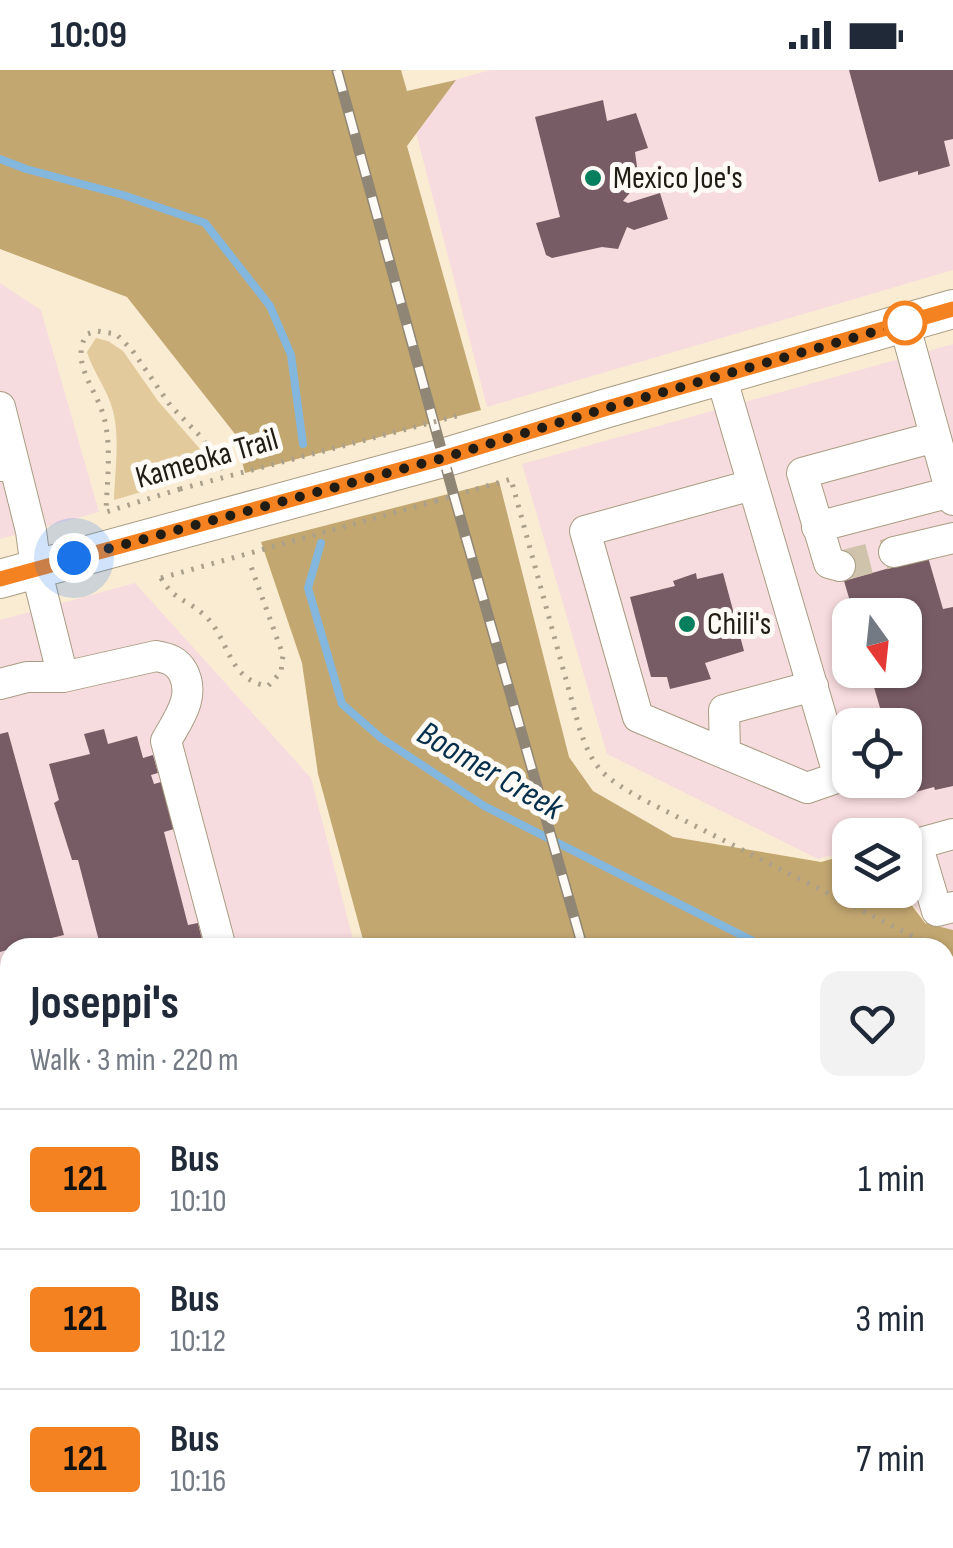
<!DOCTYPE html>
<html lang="en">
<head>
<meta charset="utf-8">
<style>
  :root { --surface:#fff; --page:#f2f2f3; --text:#1f2937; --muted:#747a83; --line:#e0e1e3 }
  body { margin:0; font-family:"Sofia Sans Condensed",sans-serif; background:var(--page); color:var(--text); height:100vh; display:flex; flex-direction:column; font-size:38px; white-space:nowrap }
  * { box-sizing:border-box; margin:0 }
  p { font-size:32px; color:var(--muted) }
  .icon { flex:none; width:55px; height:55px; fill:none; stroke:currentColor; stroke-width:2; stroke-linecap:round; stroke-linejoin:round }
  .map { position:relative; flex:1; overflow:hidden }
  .panel { position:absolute; left:0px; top:868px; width:955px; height:612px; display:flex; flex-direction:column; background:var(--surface); border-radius:30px 30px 0 0; box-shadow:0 2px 8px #0004 }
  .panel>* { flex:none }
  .badge { padding:0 20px; border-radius:8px; font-size:35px; line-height:65px }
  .needle { width:65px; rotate:165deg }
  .tools { position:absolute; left:832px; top:528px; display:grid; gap:20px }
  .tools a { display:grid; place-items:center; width:90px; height:90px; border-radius:20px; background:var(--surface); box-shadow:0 2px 8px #0004; font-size:50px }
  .you { position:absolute; width:50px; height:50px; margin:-25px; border:8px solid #fff; border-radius:50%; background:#1a73e8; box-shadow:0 0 0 15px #1a73e833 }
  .map>.badge { position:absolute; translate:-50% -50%; box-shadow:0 0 0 5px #fff }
  .round { display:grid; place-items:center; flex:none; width:105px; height:105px; border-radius:20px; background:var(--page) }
  .head { display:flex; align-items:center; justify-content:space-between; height:170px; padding:0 30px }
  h1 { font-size:48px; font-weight:700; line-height:75px }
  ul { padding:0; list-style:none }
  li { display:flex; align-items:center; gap:30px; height:140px; padding:0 30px; border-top:2px solid var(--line) }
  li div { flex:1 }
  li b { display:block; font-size:38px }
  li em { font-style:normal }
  li .badge { min-width:110px; font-weight:700; text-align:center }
  .status { display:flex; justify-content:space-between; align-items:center; height:70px; padding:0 50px; background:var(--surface); direction:ltr }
  .status svg { height:28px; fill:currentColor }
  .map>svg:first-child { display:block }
</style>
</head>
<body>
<div class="status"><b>10:09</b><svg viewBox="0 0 49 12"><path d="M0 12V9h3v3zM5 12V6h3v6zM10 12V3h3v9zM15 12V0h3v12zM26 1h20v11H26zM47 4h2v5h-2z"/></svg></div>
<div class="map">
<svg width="953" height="1478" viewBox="0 0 953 1478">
  <rect width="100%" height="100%" fill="#faecd2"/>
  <path fill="#f7dcdf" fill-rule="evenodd" d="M490 0H953V200L487 337 406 24Z
    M0 213 41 240 99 442 0 469Z
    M953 274V860L936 857 924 849 910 830 891 836 887 820H905V765H850V780L818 789 607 684 522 394ZM850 545H905V600H850ZM850 655H905V710H850Z
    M135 513 311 708 355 877 10 878V1117L0 1120V550Z
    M10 1351V1470H41L43 1478H0V1353Z
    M953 1392V1478H836L834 1470H945V1394Z"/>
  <path fill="#e2ca9c" d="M96 268 108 271 123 281 158 331 207 387 213 401 114 430C115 401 120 369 113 341 108 320 93 302 87 282Z"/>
  <path fill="#c3a771" d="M0 0H401L407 21 456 10 407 76 481 340 245 403 235 364 127 227 0 179Z
    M499 411 569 687 593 721 673 767 821 792 850 784V820H887L891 836 910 833 925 853 953 860V1387L945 1389V878L365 877 318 704 302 593 261 472Z
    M47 1470H207L209 1478H49Z
    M516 1470H831L833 1478H511Z"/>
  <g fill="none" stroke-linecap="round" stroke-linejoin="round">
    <path stroke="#83b7de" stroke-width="8" d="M0 89 26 99 123 125 205 153 270 236 291 285 303 374
      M321 473 308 518 342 634 381 668 484 736 767 878
      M945 1008 953 1015"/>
  </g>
  <path fill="#785c65" d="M849 0H953V69L944 71 950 96 918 105V101L879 112Z
    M603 30 607 51 636 43 648 78 635 82 638 104 633 119 623 131 628 133 660 123 668 149 634 160 627 157 618 179 602 177 552 188 546 185 536 153 560 147 535 47Z
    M928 487 943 539 953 537V716L935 720 934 717 905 725 901 710H905V655H885L869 600H905V545H854L844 511Z
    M696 503 697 509 723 503 744 581 705 593 711 609 670 619 667 607H651L630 527 675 516 673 511Z
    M104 659 108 674 137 666 143 688 153 685 158 703 151 705 154 714 161 712 174 759 164 762 188 855 198 853 204 878H93L92 873 99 871 78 790H72L54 733 59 730 49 694 90 684 84 664Z
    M8 662 64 865 10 878V879L0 882V664Z
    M0 1420 10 1453V1470H15L17 1478H0Z"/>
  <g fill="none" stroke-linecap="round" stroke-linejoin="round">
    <path stroke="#cfc3ac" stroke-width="30" stroke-dasharray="30 15" stroke-linecap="butt" d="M840 496 894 482"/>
    <g stroke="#a99c83" stroke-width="32">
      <path id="minor" d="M904 253 953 430
        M721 306 839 707 807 718 638 647 585 461 752 415
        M0 337 14 393
        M0 396 14 393 31 461 36 499 63 607
        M817 457 951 422
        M894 482 953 468
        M840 496 829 493 802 403 935 367
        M0 614 27 607H63L156 586C168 588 177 591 183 602 196 627 178 649 166 671L221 878
        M725 682 724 640 813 616
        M953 764 917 774 937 841 953 837"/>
    </g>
    <g stroke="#a99c83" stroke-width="40">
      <path id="major" d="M0 509 443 388 604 339 953 239"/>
    </g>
    <path stroke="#aaa08c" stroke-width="5" stroke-dasharray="2.5 8" stroke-linecap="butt" d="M180 419 106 442C107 408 113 370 101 338 91 313 71 289 87 264L97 261 116 264 132 280 170 335 201 367 223 400
      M436 431 511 409 579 657C593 700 604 707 642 729L936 878
      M161 508C174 530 184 528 202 543 230 566 226 610 268 616L281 602 283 585 249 491
      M945 883 953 889"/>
    <use href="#minor" stroke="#fff" stroke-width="30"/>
    <use href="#major" stroke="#fff" stroke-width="38"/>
    <g stroke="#908675" stroke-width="11">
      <path id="rail" d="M337 0 454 426 583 878
        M746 1470 749 1478"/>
    </g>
    <use href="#rail" stroke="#fefbf6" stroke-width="8" stroke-dasharray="22" stroke-linecap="butt"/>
    <path stroke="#aaa08c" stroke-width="5" stroke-dasharray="2.5 8" stroke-linecap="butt" d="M180 419 464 344
      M161 508 436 431"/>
  </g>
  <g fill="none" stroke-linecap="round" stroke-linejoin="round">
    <g stroke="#fff" stroke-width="22">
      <path id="line" d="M0 509 443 388 604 339 953 239"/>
    </g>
    <use href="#line" stroke="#f58220" stroke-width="15"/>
    <path stroke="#221d14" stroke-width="10" stroke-dasharray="0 18" d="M74 488 443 388 604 339 905 253"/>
  </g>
  <g fill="#067f5e" stroke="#fefbf6" stroke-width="4">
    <circle cx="593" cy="108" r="10"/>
    <circle cx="687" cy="554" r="10"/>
  </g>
  <circle fill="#fff" stroke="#f58220" stroke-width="5" cx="905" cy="253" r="20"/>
  <g text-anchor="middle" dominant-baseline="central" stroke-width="10" stroke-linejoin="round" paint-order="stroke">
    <g font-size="32" fill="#221d14" stroke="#fefbf6" text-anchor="start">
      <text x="613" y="108">Mexico Joe's</text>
      <text x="707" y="554">Chili's</text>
    </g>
    <g font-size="32" fill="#221d14" stroke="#fefbf6">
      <text transform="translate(207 389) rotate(-16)">Kameoka Trail</text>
    </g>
    <g font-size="35" font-style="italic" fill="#052f4a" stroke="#fefbf6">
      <text transform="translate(490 701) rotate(30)">Boomer Creek</text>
    </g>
  </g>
</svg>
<div class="tools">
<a><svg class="needle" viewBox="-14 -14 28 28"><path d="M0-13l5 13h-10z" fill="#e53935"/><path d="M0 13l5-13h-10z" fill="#747a83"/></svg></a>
<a><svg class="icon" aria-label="locate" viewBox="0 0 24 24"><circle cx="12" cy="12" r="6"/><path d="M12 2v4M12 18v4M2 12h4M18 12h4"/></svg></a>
<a><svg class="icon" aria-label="layers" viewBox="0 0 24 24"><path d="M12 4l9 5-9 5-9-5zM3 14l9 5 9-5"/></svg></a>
</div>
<div class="you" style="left:74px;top:488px"></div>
<section class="panel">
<div class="head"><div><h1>Joseppi's</h1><p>Walk · 3 min · 220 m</p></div><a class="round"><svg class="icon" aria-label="heart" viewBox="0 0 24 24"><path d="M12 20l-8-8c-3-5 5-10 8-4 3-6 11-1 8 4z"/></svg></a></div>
<ul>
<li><span class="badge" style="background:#f58220;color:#111">121</span><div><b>Bus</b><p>10:10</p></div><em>1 min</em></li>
<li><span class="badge" style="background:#f58220;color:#111">121</span><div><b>Bus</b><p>10:12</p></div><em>3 min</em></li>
<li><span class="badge" style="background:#f58220;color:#111">121</span><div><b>Bus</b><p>10:16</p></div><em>7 min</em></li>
</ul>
</section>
</div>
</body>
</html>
